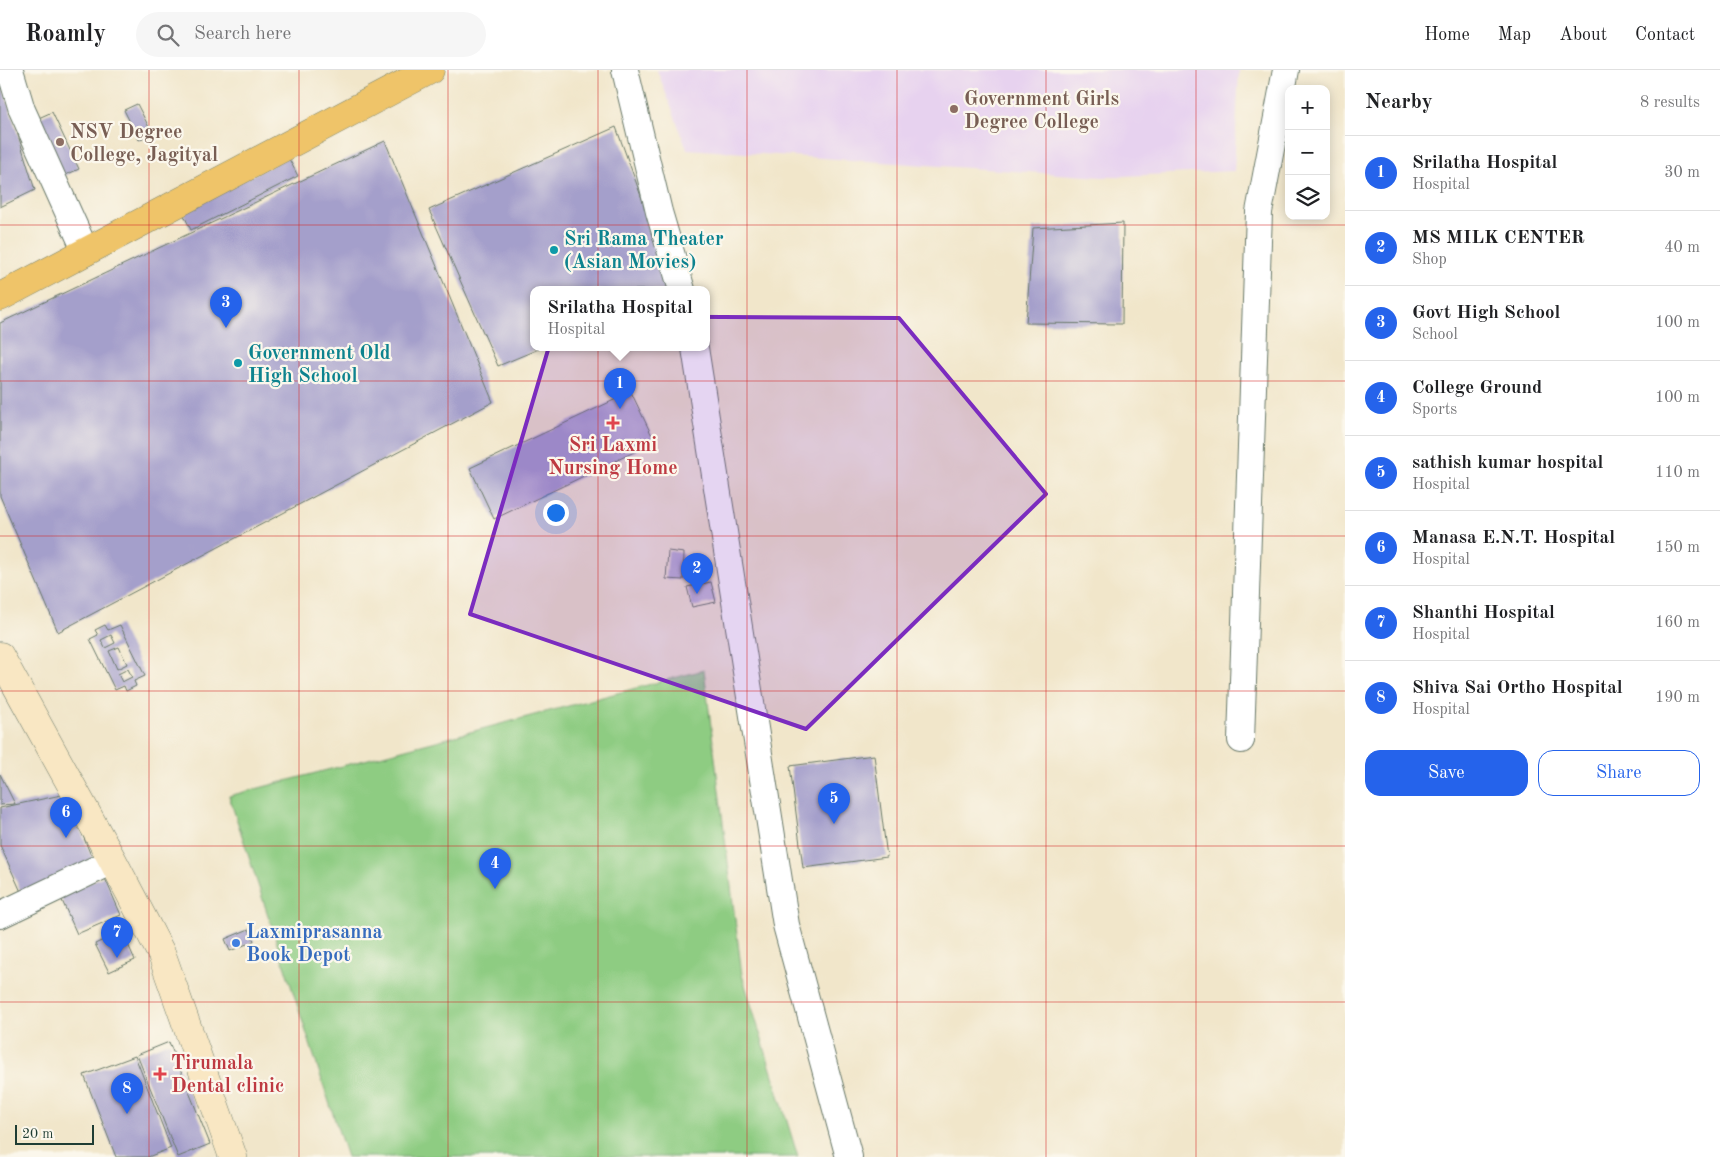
<!DOCTYPE html>
<html lang="en">
<head>
<meta charset="utf-8">
<style>
	body { margin:0; font-family:"Old Standard TT",serif; background:#f6f6f6; color:#202124 }
	.controls { position:absolute; right:15px; top:15px; display:grid; overflow:hidden; border-radius:10px; box-shadow:0 2px 12px #0003 }
	.controls button { width:45px; height:45px; display:grid; place-items:center; padding:0; border:0; border-bottom:1px solid #e0e0e0; background:#fff; color:#202124; font:25px sans-serif }
	.scale { position:absolute; left:15px; bottom:12px; width:79px; box-sizing:border-box; padding-left:5px; border:2px solid #1f3d34; border-top:0; font-size:14px; line-height:18px; white-space:nowrap; color:#1f3d34; -webkit-text-stroke:4px #fbf7ec; paint-order:stroke }
	.you { position:absolute; left:555px; top:442px; width:18px; height:18px; margin:-12px; border:4px solid #fff; border-radius:50%; background:#1a73e8; box-shadow:0 0 0 8px #1a73e833 }
	.badge { display:grid; place-items:center; width:32px; height:32px; border-radius:50%; background:#2563eb; color:#fff; font-size:16px; font-weight:700 }
	.pin { position:absolute; translate:-50% -41px; filter:drop-shadow(0 1px 2px #0008) }
	.pin::after { content:''; position:absolute; top:26px; width:18px; height:15px; background:inherit; clip-path:polygon(0 0,100% 0,50% 100%) }
	.popup { position:absolute; left:530px; top:216px; width:180px; height:65px; box-sizing:border-box; display:grid; place-content:center; border-radius:10px; background:#fff; filter:drop-shadow(0 1px 4px #0005); font-size:16px; white-space:nowrap; color:#757577 }
	.popup b { font-size:19px; color:#202124 }
	.popup::after { content:''; position:absolute; left:50%; top:100%; margin-left:-10px; border:10px solid transparent; border-top-color:#fff }
	.list { margin:0; padding:0; list-style:none }
	h2 { display:flex; justify-content:space-between; align-items:center; height:65px; margin:0; padding:0 20px; font-size:21px }
	h2 small { font-size:16px; font-weight:400; color:#757577 }
	.list li { display:grid; grid-template-columns:32px 1fr auto; gap:15px; align-items:center; box-sizing:border-box; height:75px; padding:0 20px; border-top:1px solid #e0e0e0 }
	.list b { display:block; font-size:19px; white-space:nowrap }
	.list p { margin:0; font-size:16px; white-space:nowrap; color:#757577 }
	.list em { font-size:16px; font-style:normal; color:#757577 }
	.actions { display:flex; gap:10px; padding:15px 20px }
	.actions a { flex:1; padding:11px 0; border:1px solid #2563eb; border-radius:15px; text-align:center; font-size:18px; color:#2563eb }
	.actions .main { background:#2563eb; color:#fff }
	.icon { flex:none; width:28px; height:28px; fill:none; stroke:currentColor; stroke-width:2; stroke-linecap:round; stroke-linejoin:round }
	.map { position:relative; flex:none; width:1345px; height:1087px; overflow:hidden }
	header { display:flex; align-items:center; gap:30px; box-sizing:border-box; height:70px; padding:0 25px; background:#fff; border-bottom:1px solid #e0e0e0 }
	header strong { font-size:24px }
	nav { display:flex; gap:28px; margin-inline-start:auto; font-size:18px }
	.search { width:350px; height:45px; background:#f6f6f6; display:flex; align-items:center; gap:12px; box-sizing:border-box; padding:0 18px; border-radius:28px; color:#757577; font-size:19px }
	main { display:flex }
	aside { flex:1; background:#fff }
	.map>svg:first-child { display:block }
</style>
</head>
<body>
<header>
<strong>Roamly</strong>
<div class="search"><svg class="icon" aria-label="search" viewBox="0 0 24 24"><circle cx="10" cy="10" r="6"/><path d="M15 15l6 6"/></svg>Search here</div>
<nav><a>Home</a><a>Map</a><a>About</a><a>Contact</a></nav>
</header>
<main>
<div class="map">
<svg width="1345" height="1087" viewBox="0 0 1345 1087">
	<rect width="100%" height="100%" fill="#fbf7ec"/>
	<filter id="ink" filterUnits="userSpaceOnUse"><feTurbulence type="fractalNoise" baseFrequency=".02" numOctaves="2"/><feDisplacementMap in="SourceGraphic" scale="10" xChannelSelector="R" yChannelSelector="G"/><feConvolveMatrix kernelMatrix="1 2 1 2 8 2 1 2 1" color-interpolation-filters="sRGB"/></filter>
	<filter id="wash" filterUnits="userSpaceOnUse"><feTurbulence type="fractalNoise" baseFrequency=".0096" numOctaves="4" result="noise"/><feDisplacementMap in="SourceGraphic" scale="20" xChannelSelector="R" yChannelSelector="G"/><feGaussianBlur stdDeviation="1.12" result="paint"/><feColorMatrix in="noise" values="0 0 0 0 0 0 0 0 0 0 0 0 0 0 0 0 0 1.4 0 .05"/><feComposite in="paint" operator="in"/></filter>
	<g filter="url(#wash)">
		<rect width="100%" height="100%" fill="#f1e6ca"/>
		<path fill="#e7d2ef" d="M657 0H1239L1234 101 1102 107 687 79Z"/>
		<path fill="#8ecc82" stroke="#56845b" d="M704 600 742 905 798 1087H347L229 726Z"/>
		<g id="blocks">
			<path fill="#a49fcb" fill-rule="evenodd" d="M0 7 35 120 0 137Z
				M137 34 152 63 139 70 124 40Z
				M52 42 79 99 59 108 32 51Z
				M616 57 675 220H534V278H541L498 296 429 140Z
				M385 71 493 332 58 562 0 426V253Z
				M288 87 298 106 191 160 182 141Z
				M1123 153 1122 254 1026 253 1033 158Z
				M631 322 655 372 494 449 470 398Z
				M668 481 684 483 683 510 666 509Z
				M711 512 716 532 692 537 687 517Z
				M105 555 108 560 120 555 145 606 134 611 136 616 126 621 124 616 115 620 90 569 98 565 95 560ZM111 565 115 573 105 578 101 570ZM119 577 127 594 117 599 109 581ZM128 599 132 607 122 612 118 604Z
				M874 685 887 787 803 798 790 696Z
				M0 704 15 734 0 735Z
				M66 724 94 793 22 824 0 775V738Z
				M104 806 121 845 77 864 60 826Z
				M249 859 254 871 230 881 225 869Z
				M122 861 135 890 109 902 95 874Z
				M169 972 210 1074 178 1087 137 985Z
				M135 986 171 1078 148 1087H116L84 1005Z"/>
		</g>
	</g>
	<g filter="url(#ink)">
		<use href="#blocks" fill-opacity="0" stroke="#687868" stroke-width="1"/>
		<g fill="none" stroke-linecap="round" stroke-linejoin="round">
			<defs>
				<path id="street" d="M10 0 22 40 86 182
					M625 0 659 142 682 220
					M695 278 786 855 849 1087
					M1241 670 1259 142 1286 0
					M0 845 113 791"/>
				<path id="secondary" d="M0 586 113 791 162 885 233 1087"/>
				<path id="highway" d="M0 227 430 0"/>
			</defs>
			<use href="#street" stroke="#687868" stroke-width="28"/>
			<use href="#secondary" stroke="#687868" stroke-width="29"/>
			<use href="#highway" stroke="#687868" stroke-width="29"/>
			<use href="#street" stroke="#fff" stroke-width="26"/>
			<use href="#secondary" stroke="#f9e7c3" stroke-width="28"/>
			<use href="#highway" stroke="#efc469" stroke-width="28"/>
		</g>
	</g>
	<path fill="#7b2cbf" fill-opacity="0.2" stroke="#7b2cbf" stroke-width="4" stroke-linejoin="round" d="M558 246 899 248 1046 424 806 659 470 544Z"/>
	<path fill="none" stroke="#d62828" stroke-width="1" stroke-opacity="0.55" d="M149 0V1087M299 0V1087M448 0V1087M598 0V1087M747 0V1087M897 0V1087M1046 0V1087M1196 0V1087M0 155H1345M0 311H1345M0 466H1345M0 621H1345M0 776H1345M0 932H1345"/>
	<g fill="#8d6e63" stroke="#fbf7ec" stroke-width="2">
		<circle cx="954" cy="39" r="5"/>
		<circle cx="60" cy="72" r="5"/>
	</g>
	<g fill="#0f9aa8" stroke="#fbf7ec" stroke-width="2">
		<circle cx="554" cy="180" r="5"/>
		<circle cx="238" cy="293" r="5"/>
	</g>
	<g fill="#e0444e" stroke="#fbf7ec" stroke-width="2">
		<path d="M610.5 345.5h5v5h5v5h-5v5h-5v-5h-5v-5h5z"/>
		<path d="M157.5 996.5h5v5h5v5h-5v5h-5v-5h-5v-5h5z"/>
	</g>
	<circle fill="#3f7fe0" stroke="#fbf7ec" stroke-width="2" cx="236" cy="873" r="5"/>
	<g text-anchor="middle" stroke-width="4.5" stroke-linejoin="round" paint-order="stroke">
		<g font-size="20" font-weight="bold" fill="#785e54" stroke="#fbf7ec" text-anchor="start">
			<text x="964" y="35">Government Girls<tspan x="964" dy="23">Degree College</tspan></text>
			<text x="70" y="68">NSV Degree<tspan x="70" dy="23">College, Jagityal</tspan></text>
		</g>
		<g font-size="20" font-weight="bold" fill="#0d838f" stroke="#fbf7ec" text-anchor="start">
			<text x="564" y="175">Sri Rama Theater<tspan x="564" dy="23">(Asian Movies)</tspan></text>
			<text x="248" y="289">Government Old<tspan x="248" dy="23">High School</tspan></text>
		</g>
		<g font-size="20" font-weight="bold" fill="#be3a42" stroke="#fbf7ec">
			<text x="613" y="381">Sri Laxmi<tspan x="613" dy="23">Nursing Home</tspan></text>
			<text x="171" y="999" text-anchor="start">Tirumala<tspan x="171" dy="23">Dental clinic</tspan></text>
		</g>
		<g font-size="20" font-weight="bold" fill="#366cbe" stroke="#fbf7ec" text-anchor="start">
			<text x="246" y="868">Laxmiprasanna<tspan x="246" dy="23">Book Depot</tspan></text>
		</g>
	</g>
</svg>
<div class="controls">
<button>+</button>
<button>−</button>
<button><svg class="icon" aria-label="layers" viewBox="0 0 24 24"><path d="M12 4l9 5-9 5-9-5zM3 14l9 5 9-5"/></svg></button>
</div>
<div class="scale">20 m</div>
<div class="you"></div>
<div class="pin badge" style="left:620px;top:339px">1</div>
<div class="popup"><b>Srilatha Hospital</b>Hospital</div>
<div class="pin badge" style="left:697px;top:524px">2</div>
<div class="pin badge" style="left:226px;top:258px">3</div>
<div class="pin badge" style="left:495px;top:819px">4</div>
<div class="pin badge" style="left:834px;top:754px">5</div>
<div class="pin badge" style="left:66px;top:768px">6</div>
<div class="pin badge" style="left:117px;top:888px">7</div>
<div class="pin badge" style="left:127px;top:1044px">8</div>
</div>
<aside>
<h2>Nearby<small>8 results</small></h2>
<ul class="list">
<li><span class="badge">1</span><div><b>Srilatha Hospital</b><p>Hospital</p></div><em>30 m</em></li>
<li><span class="badge">2</span><div><b>MS MILK CENTER</b><p>Shop</p></div><em>40 m</em></li>
<li><span class="badge">3</span><div><b>Govt High School</b><p>School</p></div><em>100 m</em></li>
<li><span class="badge">4</span><div><b>College Ground</b><p>Sports</p></div><em>100 m</em></li>
<li><span class="badge">5</span><div><b>sathish kumar hospital</b><p>Hospital</p></div><em>110 m</em></li>
<li><span class="badge">6</span><div><b>Manasa E.N.T. Hospital</b><p>Hospital</p></div><em>150 m</em></li>
<li><span class="badge">7</span><div><b>Shanthi Hospital</b><p>Hospital</p></div><em>160 m</em></li>
<li><span class="badge">8</span><div><b>Shiva Sai Ortho Hospital</b><p>Hospital</p></div><em>190 m</em></li>
</ul>
<div class="actions"><a class="main">Save</a><a>Share</a></div>
</aside>
</main>
</body>
</html>
